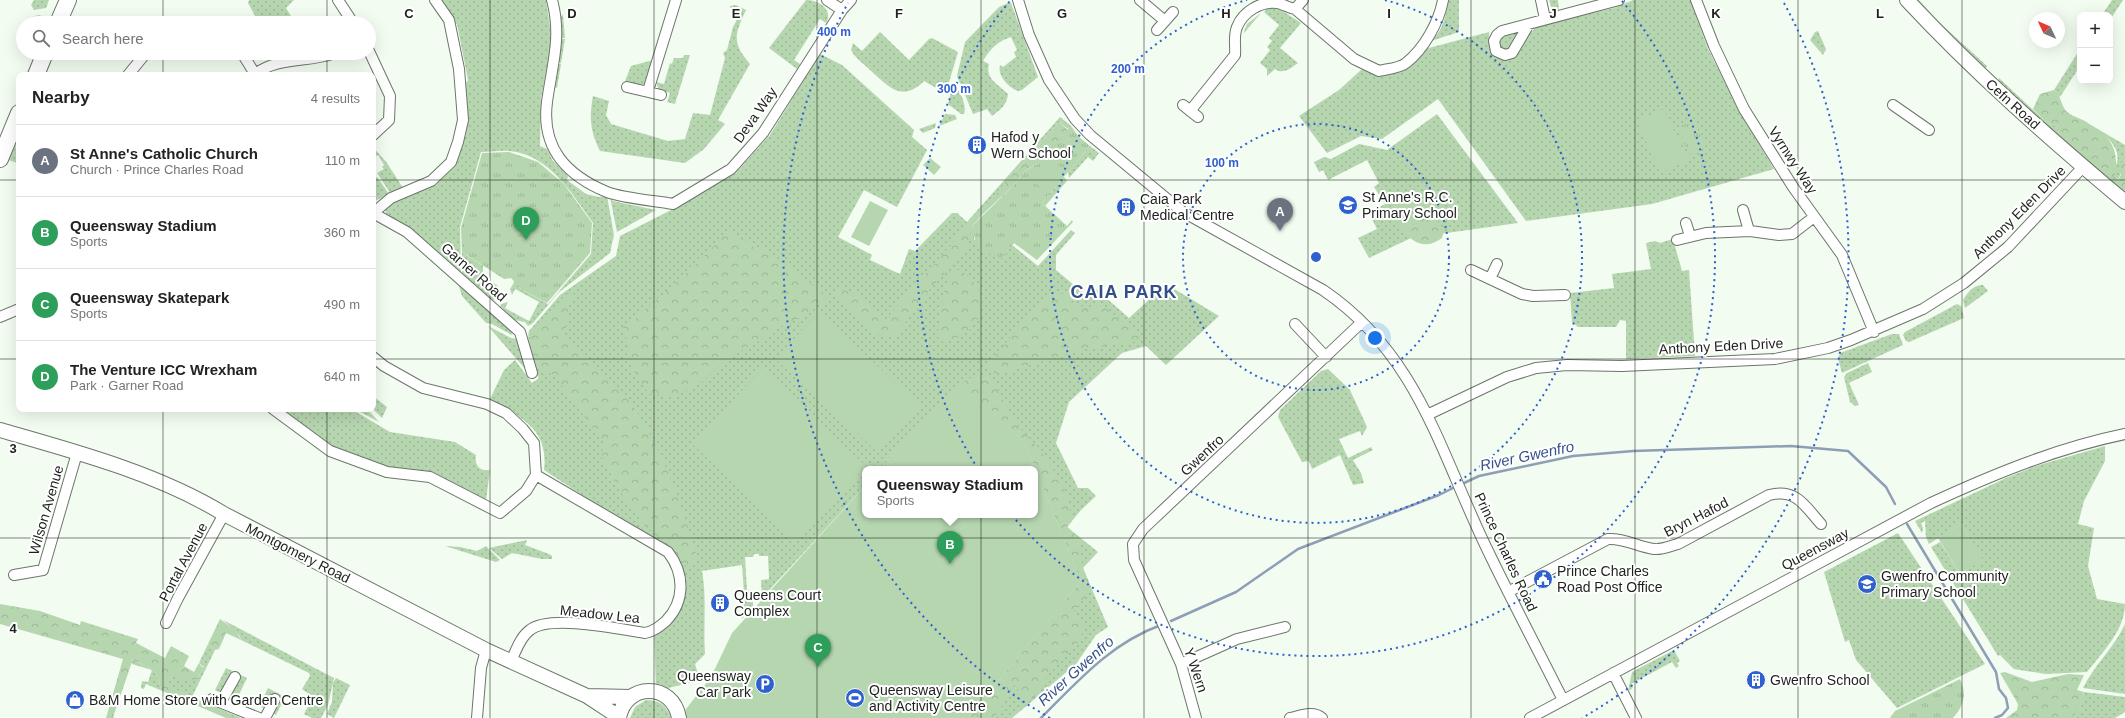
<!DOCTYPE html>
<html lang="en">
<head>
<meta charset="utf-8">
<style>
	body { margin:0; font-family:Arial,sans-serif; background:#f2f2f2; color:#222 }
	.controls { position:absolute; right:12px; top:12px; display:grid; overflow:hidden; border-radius:8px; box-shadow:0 4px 16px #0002 }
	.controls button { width:36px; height:36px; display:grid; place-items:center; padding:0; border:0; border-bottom:1px solid #e0e0e0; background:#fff; color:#222; font:20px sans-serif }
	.compass { position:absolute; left:2029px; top:12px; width:36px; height:36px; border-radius:50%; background:#fff; box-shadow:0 4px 16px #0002; rotate:314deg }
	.you { position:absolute; left:1375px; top:338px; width:14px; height:14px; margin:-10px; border:3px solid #fff; border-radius:50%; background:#1a73e8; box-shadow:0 0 0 6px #1a73e833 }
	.badge { display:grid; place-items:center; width:26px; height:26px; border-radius:50%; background:#1a73e8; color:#fff; font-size:13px; font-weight:700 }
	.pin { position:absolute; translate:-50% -33px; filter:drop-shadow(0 1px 2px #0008) }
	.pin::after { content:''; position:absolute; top:21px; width:14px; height:12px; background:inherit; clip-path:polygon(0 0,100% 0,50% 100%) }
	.popup { position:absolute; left:862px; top:466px; width:176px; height:52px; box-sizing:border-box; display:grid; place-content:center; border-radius:8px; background:#fff; filter:drop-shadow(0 1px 3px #0005); font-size:13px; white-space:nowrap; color:#767676 }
	.popup b { font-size:15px; color:#222 }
	.popup::after { content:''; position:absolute; left:50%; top:100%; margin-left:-8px; border:8px solid transparent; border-top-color:#fff }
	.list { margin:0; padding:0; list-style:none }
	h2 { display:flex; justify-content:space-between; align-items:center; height:52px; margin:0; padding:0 16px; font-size:17px }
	h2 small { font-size:13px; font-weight:400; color:#767676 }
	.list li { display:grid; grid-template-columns:26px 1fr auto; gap:12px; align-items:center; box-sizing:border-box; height:72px; padding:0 16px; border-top:1px solid #e0e0e0 }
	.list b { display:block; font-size:15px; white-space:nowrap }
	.list p { margin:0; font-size:13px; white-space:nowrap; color:#767676 }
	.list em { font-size:13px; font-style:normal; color:#767676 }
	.icon { flex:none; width:22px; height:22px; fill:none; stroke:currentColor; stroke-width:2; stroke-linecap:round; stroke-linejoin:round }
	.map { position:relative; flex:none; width:2125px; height:718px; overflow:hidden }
	.search { position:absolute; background:#fff; box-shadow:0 4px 16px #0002; left:16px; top:16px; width:360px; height:44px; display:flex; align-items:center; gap:10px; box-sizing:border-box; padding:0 14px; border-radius:22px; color:#767676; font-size:15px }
	.panel { position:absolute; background:#fff; box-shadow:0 4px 16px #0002; left:16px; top:72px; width:360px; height:340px; border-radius:8px }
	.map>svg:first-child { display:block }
</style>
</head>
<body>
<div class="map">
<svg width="2125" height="718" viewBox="0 0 2125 718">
	<defs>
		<pattern id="grass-dots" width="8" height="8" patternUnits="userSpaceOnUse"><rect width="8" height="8" fill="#b6d6b0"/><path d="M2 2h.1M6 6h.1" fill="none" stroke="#9cb797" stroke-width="1.8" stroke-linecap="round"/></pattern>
		<pattern id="forest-crowns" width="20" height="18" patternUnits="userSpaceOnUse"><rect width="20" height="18" fill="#b6d6b0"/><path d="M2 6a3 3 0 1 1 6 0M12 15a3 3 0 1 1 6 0" fill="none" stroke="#9cb797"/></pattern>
		<pattern id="park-tufts" width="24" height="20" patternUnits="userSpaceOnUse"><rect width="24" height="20" fill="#b6d6b0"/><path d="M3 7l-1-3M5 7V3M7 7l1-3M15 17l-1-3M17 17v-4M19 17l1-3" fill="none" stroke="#9cb797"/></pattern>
	</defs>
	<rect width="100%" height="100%" fill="#f2fcf0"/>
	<path fill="url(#grass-dots)" d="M34 0H49L46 8 34 10 31 5Z
		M249 0H294L286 8 294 21 289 23H259L248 3Z
		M438 0H546L552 40 541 98 540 146 547 149 553 161 568 176 567 180 586 194 599 197 607 196 614 235 610 253 558 293 533 323 528 326 525 322 515 320 503 311V308H500L501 304 508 302 505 308 529 321 539 302 515 289 512 295 510 289 515 281 521 289 548 304 591 254 593 223C572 194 549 154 509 151 500 150 490 152 481 152L460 227 461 272 459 275 387 217 385 209 391 203 433 184 462 138 466 136 467 97 463 93V88L468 80 457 24 450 21Z
		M806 0C818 0 834 9 826 23L820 19 794 60 800 64 797 69 769 48Z
		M1446 0H1459V32L1431 41 1430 40C1442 35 1448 12 1446 0Z
		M1549 0H1558L1559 12 1552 10Z
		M1633 0H1690L1708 49 1740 112 1774 169 1652 204 1526 221 1438 99 1382 139 1361 136 1327 153 1299 116 1339 90 1362 69 1379 75 1406 70 1425 49 1489 32 1490 52 1503 58 1538 26 1614 8Z
		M1914 0H1919L1938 21 1987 66 1985 69Z
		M2112 0H2123L2110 20V15H2102Z
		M1008 3H1011L1038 77 1022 90 1018 91C1009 88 997 76 1000 65L1003 67 1016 57 1014 52 1017 50 1011 37C998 41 990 49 983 61L989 64C985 79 998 84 1008 94 1007 105 1000 110 992 116L987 109 973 114 957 76 965 42 999 7Z
		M736 5 746 10C735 34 731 42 750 64L718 120 725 124 704 149 685 163 600 151C590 131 589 117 593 96L609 101 606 115 611 124 668 141 685 139 693 113 710 115 725 58 723 53 727 50 733 27 742 10 736 7 730 8V6Z
		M1268 8 1281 10 1301 23 1280 48 1298 63C1291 68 1283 75 1275 69L1267 76V69L1260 63 1270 50 1267 47 1272 41 1269 38 1279 25 1264 12Z
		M1261 13 1243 34 1247 24Z
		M40 15 42 17 39 23H31L30 19 34 16Z
		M563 15 565 38H562L561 16Z
		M1520 30 1513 47 1506 51 1500 48 1498 43 1501 36Z
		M1818 31 1826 49 1823 55 1810 40 1815 32Z
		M880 32 909 60 929 39 932 38 958 52 947 89H938L924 81C902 103 889 87 870 70 864 64 855 58 851 50L853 43 862 51Z
		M562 39H565L561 63 558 62Z
		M2080 49V66L2060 97 2054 90Z
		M820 54 842 65 914 130 912 137 927 150 897 207 864 190 838 237 872 255 870 260 900 274 909 249 915 251 952 213H957L967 222 1060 117 1071 126 1068 129 1059 122 969 225 974 228V239L1002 258 1012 245 1038 266 1071 230 1075 233 1056 255V270L1087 296 1095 288 1129 318 1166 284 1219 316 1166 365 1146 346 1122 353 1069 402 1056 443 1078 488H1088L1096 496 1081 510 1067 527 1098 552 1083 568 1108 627 1096 635 1076 664 1012 718H968L1081 581 1025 443 959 384 880 469H865V486L762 598 761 580 769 579 768 556H759V554H754L753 557H745L747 590H753V606L742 619 744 593 742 565 702 571C707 598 703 626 705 654L695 664 698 674 694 680 697 681 656 691 654 631 681 592 668 552 544 470C549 428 521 418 490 399L504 370 515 360 532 383 539 378C533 370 526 340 529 331L560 295 616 256 620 236 675 208 736 173 770 135Z
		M684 55H690L675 104 667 102 670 93 659 90 656 82 664 84 670 63 672 64 674 58H683Z
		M653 60 645 84 638 85 625 81 631 66Z
		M558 64H561L557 88 554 87Z
		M1999 78 2044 120 2057 127 2062 142 1998 82Z
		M955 87C961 91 967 107 964 114H961L948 104 952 88Z
		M945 114 955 115 957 119 939 126Z
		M1437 114 1518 223 1411 238 1369 258 1358 238 1377 229 1369 213 1385 204 1374 187 1379 183 1367 160 1328 180 1323 170 1319 172 1314 162 1324 157 1331 159 1359 144 1387 150Z
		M936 123 935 128 923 133 919 129Z
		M2091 125 2125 145V159L2120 165 2122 171 2117 182V187L2108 179C2110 174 2116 167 2117 162 2121 144 2102 135 2091 125Z
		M19 138V164L9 160Z
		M1090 146 1099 153 1093 161 1088 157 1069 178 1068 172Z
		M373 147 387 163 403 188 391 194 377 173 384 169 382 167 384 165 378 155 373 158Z
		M377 177 389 194 373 202V180Z
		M1064 177 1067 181 1045 206 1042 203Z
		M610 197 613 201 656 210 617 232Z
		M1673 239 1682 271 1689 270 1695 356 1626 359V321L1620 320 1616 327H1578L1572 322 1570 293 1614 288 1612 274 1651 269 1646 243 1655 241 1660 243Z
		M462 252 483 266V277L497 285 500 290 493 301 462 274Z
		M458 283 511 329 512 335 492 324 486 323 462 296Z
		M1983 285 1988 291 1965 308 1963 300C1967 293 1974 284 1983 285Z
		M1957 304 1961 306 1964 318 1909 342 1906 341 1903 335 1905 332Z
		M488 326 511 338 517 339 526 370Z
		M1892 334H1899L1903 345 1842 373 1838 359 1840 353Z
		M1868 363 1872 372 1849 383 1859 405 1855 406 1850 402 1844 377 1847 373Z
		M1328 369 1350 390 1367 427 1362 436 1360 431 1339 439 1348 458 1371 447 1373 450 1353 460 1361 473 1364 483 1353 485 1340 455 1312 469 1309 461 1302 462 1278 417 1280 410 1321 371Z
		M373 396 387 407 382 418 373 409Z
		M273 409H351L390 432 455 442 476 455C474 465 480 472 490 470L486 500 491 509 430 477 387 472 330 451Z
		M355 409H367L379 422Z
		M2105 446V461L2084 501 2078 524 2094 528 2088 566 2097 599 2125 604C2125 630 2102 653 2087 672L2046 674 2014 669 2000 655 1998 656 1931 547 1940 542 1960 574 1982 560 1961 524 1929 544 1926 537 1925 521 1921 523 1923 528 1922 533 1915 521 2006 478 2036 466Z
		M1898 533 1985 664 1897 708 1856 660 1849 640 1845 642 1824 572Z
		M527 540 525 545 549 554 552 556V559H542L512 553 502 559 489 548Z
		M445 546 460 547 477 551 486 546 500 560 496 562Z
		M223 620 334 678 328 705 321 718H312L304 714 313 697 302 689 310 676 309 673 241 640 239 635Z
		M2125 624V694L2083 688C2094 665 2114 648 2125 624Z
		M208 644 215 650 192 697 166 686 171 676 197 679 204 667 199 663Z
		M1674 650 1680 661 1677 663 1679 666 1676 668 1672 662 1631 684 1633 688 1628 691 1632 672Z
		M131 659C145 666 162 671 160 690L146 684 144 689 141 688 142 681 148 682 152 670 132 664Z
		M226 668 247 678 236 701 215 690Z
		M336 678 350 685 334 718 327 714 332 702 333 683Z
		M268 688 285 697 276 715 259 706Z
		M2084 692 2125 697V712L2115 718H2069L2079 711Z
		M646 700C660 700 667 706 671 718H630L635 707Z"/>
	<path fill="url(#forest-crowns)" d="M2054 90C2061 95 2061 105 2066 111 2070 115 2078 118 2083 120 2108 135 2120 145 2115 176L2108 179 2062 142 2057 127 2044 120 2033 109 2040 94Z
		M1059 122 1079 140 1026 170 1015 184 983 214 972 226 970 239 965 251 931 288 897 334 886 339 874 332 862 319 855 316 834 296 837 289C860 290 869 305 886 319Z
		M2125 159V193L2117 187V182L2121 175 2119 165Z
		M1405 193C1421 202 1433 214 1444 230L1442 238C1416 258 1397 226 1390 204L1395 195Z
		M730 230 759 251 763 248 824 293 828 301 815 305 807 314 772 331 756 343 728 357 700 384 673 396 666 397 656 393 649 394 631 368 626 336 623 329 624 324 632 322 690 270Z
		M951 270H960L971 278 982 296 981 314 970 330 954 340 937 342 942 297Z
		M573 289 574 295 568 309 565 336C582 360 610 374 627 398 662 444 681 504 698 559L693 565 687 567 664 542 642 523 620 491 602 458 603 442 554 375 537 368 529 341C532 331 542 326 548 318 556 308 561 296 573 289Z
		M1061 292 1078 305 1090 309 1099 303 1141 336 1139 341 1080 350 1007 372 994 373 988 368 996 354 1049 293Z
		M978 376 991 377 1017 425 1042 452 1059 479 1068 495 1072 521 1067 527 1079 537 1083 568 1090 585 1085 597 1073 612 1083 620 1082 639 1048 674 1040 693 1026 703 1020 700 1017 685 1012 686 1001 710 993 718H968L1081 581 1025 443 961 385 967 379Z
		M0 604 40 611 80 625 81 621 138 639 136 643 165 658 171 646 189 656 184 666 194 672 199 663 202 667H204L197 679 184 681 171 676 167 686 241 718H226L160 690C162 671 145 666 131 659L132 662 113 717 115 718H106L123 659 0 624Z
		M220 619 236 631 241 640 226 633 219 649 215 650 208 644Z
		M2005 672 2032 682 2068 674 2084 675 2077 690 2084 692 2079 712 2069 718H2006L2017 710 2018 704 2000 673Z"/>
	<path fill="url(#park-tufts)" d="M1693 120 1706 146 1690 155 1676 128Z
		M1071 126 1079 137 1090 146 1042 203 1067 226 1072 220 1073 222 1037 260 1014 243 1002 258H995L976 243 972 226 1015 184 1026 170 1037 164Z
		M509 152 538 162 564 184 592 223 590 253 547 303 521 289 511 278 504 279 462 252 461 228 482 153Z
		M1960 679C1967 694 1964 706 1953 718H1890L1895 711Z"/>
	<path fill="#b6d6b0" d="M1664 109 1688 161 1660 173 1637 121Z
		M930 158 941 167 934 175 923 165Z
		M1050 158 1064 170 1046 192 1032 180Z
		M870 201 888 210 869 246 851 237Z
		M819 312 920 405 877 452 775 359Z
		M762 369 866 466 796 541 692 444Z
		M959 383 1025 443 1081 581 968 718H684L686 709 711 677 732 633 865 486V515H1035V469H880Z
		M1961 524 1983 560 1960 574 1938 538Z"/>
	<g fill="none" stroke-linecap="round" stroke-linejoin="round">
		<path stroke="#8e9eb6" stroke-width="2.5" d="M1462 484 1479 476 1573 456 1633 451 1791 446 1848 451 1886 487 1895 504
			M1907 524 1996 672 1999 689 2006 698 2008 708 2002 715 1995 718
			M1171 621 1236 592 1298 549 1439 495 1457 486
			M1041 718C1078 681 1111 643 1161 625"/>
		<defs>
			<path id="street" d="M338 0 353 23
				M552 0C562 37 552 65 547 102 541 148 566 175 607 192 622 198 656 201 673 204L731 169 763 133 842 10 851 0
				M827 0 842 10
				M1018 0 1029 35 1049 80 1075 119 1090 135 1183 212 1323 290C1419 355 1440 453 1488 551 1512 601 1538 650 1563 700
				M1140 0 1165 21
				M1541 0 1545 19
				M1696 0 1714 46 1744 109 1793 187 1842 255 1874 332
				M1295 9 1354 59 1379 71C1387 69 1400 68 1406 63 1424 49 1439 22 1443 0
				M199 23H214
				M1529 24 1512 53 1505 55 1496 51 1494 41 1497 35 1502 31 1619 0
				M1157 30 1173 12
				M369 51 390 96 389 120 373 135
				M242 53 255 74
				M128 75 146 53
				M254 75C277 56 309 63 335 53
				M627 87 661 95
				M648 91 676 0
				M1183 105 1198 117
				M1893 105 1929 130
				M1190 111 1235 55C1236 46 1233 37 1237 27 1243 12 1260 1 1277 3 1283 4 1289 8 1295 9L1303 0
				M1743 210 1749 231
				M373 213 391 198 431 181 451 162 458 142 463 120 459 69 449 20 435 0
				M373 213 407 232 520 332 532 373
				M1686 223 1690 236
				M1677 240 1706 233 1750 231 1779 235 1792 234 1814 217
				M1471 270 1522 294 1533 296 1565 295
				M1490 279 1497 264
				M0 317 19 309
				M1295 324 1326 357
				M373 357 384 366 423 388 487 404 506 413 523 429 534 443 536 475
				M273 409 330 451 387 472 430 477 500 513 526 491 536 475
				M1427 415 1507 377 1536 368 1567 365 1622 366 1775 359 1828 348 1851 340 1923 309 1964 283 2008 247 2083 167
				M14 575 43 570 77 453
				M1508 592 1608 539C1625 538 1638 547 1654 549 1662 550 1670 546 1678 544L1769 495C1796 488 1805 506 1821 524
				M166 623 178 598 224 514
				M511 661C516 651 520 637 530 630 550 614 619 629 645 633 654 631 659 627 666 621 685 601 685 574 668 552L536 475
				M1181 664 1237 639 1285 627
				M1613 673 1636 718
				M212 699 259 718
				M221 702 235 677
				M265 718 275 699
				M477 718 481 668 486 650
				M1196 718 1181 664 1134 560 1133 544 1143 529 1362 322
				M1290 718C1300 716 1313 710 1322 718
				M1530 718 1931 503C1994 474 2057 448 2125 434"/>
			<path id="secondary" d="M1907 0C1975 73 2049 138 2125 202
				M0 430C74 451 159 474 224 514L486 650 587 696 619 717
				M588 696 631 697
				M619 718C625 682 673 682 679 718"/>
			<path id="primary" d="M58 23 68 0
				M36 75 45 53
				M0 159 19 113"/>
		</defs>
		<use href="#street" stroke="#6c766b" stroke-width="12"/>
		<use href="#secondary" stroke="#6c766b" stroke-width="16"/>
		<use href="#primary" stroke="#6c766b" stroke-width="18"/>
		<use href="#street" stroke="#fff" stroke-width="10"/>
		<use href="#secondary" stroke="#fff" stroke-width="14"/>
		<use href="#primary" stroke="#fff" stroke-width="16"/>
	</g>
	<path fill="none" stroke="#1d211c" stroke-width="1" stroke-opacity="0.55" d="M163 0V23M327 0V23M490 0V718M654 0V718M817 0V718M981 0V718M1144 0V718M1308 0V718M1471 0V718M1635 0V718M1798 0V718M1962 0V718M163 53V75M327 53V75M0 180H19M373 180H2125M0 359H19M373 359H2125M163 409V718M327 409V718M0 538H2125"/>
	<g fill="none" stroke="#2e60ce" stroke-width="2" stroke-dasharray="2 4">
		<circle cx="1316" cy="257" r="133"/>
		<path d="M1385 0A266 266 0 1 1 1247 0"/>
		<path d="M1622 1A399 399 0 1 1 1010 1"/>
		<path d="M1050 718A532 532 0 0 1 848 3M1784 3A532 532 0 0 1 1582 718"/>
	</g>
	<defs>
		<symbol id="building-disc" viewBox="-11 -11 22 22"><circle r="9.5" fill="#2e60ce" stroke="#fff"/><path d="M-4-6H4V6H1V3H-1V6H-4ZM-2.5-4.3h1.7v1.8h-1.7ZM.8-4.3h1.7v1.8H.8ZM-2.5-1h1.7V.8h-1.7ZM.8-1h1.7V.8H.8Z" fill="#fff"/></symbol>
		<symbol id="school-disc" viewBox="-11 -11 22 22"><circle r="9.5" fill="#2e60ce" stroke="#fff"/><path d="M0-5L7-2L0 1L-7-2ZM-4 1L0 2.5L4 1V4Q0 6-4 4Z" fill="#fff"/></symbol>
		<symbol id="civic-disc" viewBox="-11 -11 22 22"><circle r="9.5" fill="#2e60ce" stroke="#fff"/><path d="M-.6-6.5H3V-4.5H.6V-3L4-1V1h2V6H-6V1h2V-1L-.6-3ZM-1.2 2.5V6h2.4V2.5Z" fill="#fff"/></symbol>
		<symbol id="parking-disc" viewBox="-11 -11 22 22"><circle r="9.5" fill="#2e60ce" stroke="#fff"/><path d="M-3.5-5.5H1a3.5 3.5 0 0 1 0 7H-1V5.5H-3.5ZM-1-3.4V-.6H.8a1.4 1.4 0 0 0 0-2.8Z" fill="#fff"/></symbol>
		<symbol id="stadium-disc" viewBox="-11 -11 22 22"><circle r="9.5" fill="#2e60ce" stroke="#fff"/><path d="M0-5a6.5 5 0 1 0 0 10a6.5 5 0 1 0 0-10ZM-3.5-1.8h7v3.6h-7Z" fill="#fff"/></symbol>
		<symbol id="shop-disc" viewBox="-11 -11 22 22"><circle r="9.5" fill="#2e60ce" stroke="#fff"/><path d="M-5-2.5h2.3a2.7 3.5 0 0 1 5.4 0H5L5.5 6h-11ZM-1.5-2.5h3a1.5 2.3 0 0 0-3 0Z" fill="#fff"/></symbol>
	</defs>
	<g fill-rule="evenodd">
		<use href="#building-disc" x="966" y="134" width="22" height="22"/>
		<use href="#school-disc" x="1337" y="194" width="22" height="22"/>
		<use href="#building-disc" x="1115" y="196" width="22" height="22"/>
		<use href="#civic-disc" x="1532" y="568" width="22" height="22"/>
		<use href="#school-disc" x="1856" y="573" width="22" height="22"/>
		<use href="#building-disc" x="709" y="592" width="22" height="22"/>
		<use href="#building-disc" x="1745" y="669" width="22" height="22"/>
		<use href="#parking-disc" x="754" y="673" width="22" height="22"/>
		<use href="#stadium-disc" x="844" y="687" width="22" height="22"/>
		<use href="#shop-disc" x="64" y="689" width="22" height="22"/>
	</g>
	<g text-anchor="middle" stroke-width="4" stroke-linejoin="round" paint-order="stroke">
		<g font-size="14" fill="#1d211c" stroke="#fff">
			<text transform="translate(2013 104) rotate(42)" y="5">Cefn Road</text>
			<text transform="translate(755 115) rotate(-55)" y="5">Deva Way</text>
			<text transform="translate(1793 160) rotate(57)" y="5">Vyrnwy Way</text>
			<text transform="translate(2019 212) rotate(-45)" y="5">Anthony Eden Drive</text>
			<text transform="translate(474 272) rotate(41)" y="5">Garner Road</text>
			<text transform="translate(1721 346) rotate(-3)" y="5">Anthony Eden Drive</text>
			<text transform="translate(1202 455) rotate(-43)" y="5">Gwenfro</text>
			<text transform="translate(46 510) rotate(-74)" y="5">Wilson Avenue</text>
			<text transform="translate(1696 517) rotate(-27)" y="5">Bryn Hafod</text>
			<text transform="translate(1815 549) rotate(-28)" y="5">Queensway</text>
			<text transform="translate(1506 552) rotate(65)" y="5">Prince Charles Road</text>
			<text transform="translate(298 553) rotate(27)" y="5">Montgomery Road</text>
			<text transform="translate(183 562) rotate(-62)" y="5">Portal Avenue</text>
			<text transform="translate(600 614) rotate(6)" y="5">Meadow Lea</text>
			<text transform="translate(1196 670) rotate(71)" y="5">Y Wern</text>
		</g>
		<g font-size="14" fill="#1d211c" stroke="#fff" text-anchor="start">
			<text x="991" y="142">Hafod y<tspan x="991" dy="16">Wern School</tspan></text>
			<text x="1362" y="202">St Anne's R.C.<tspan x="1362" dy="16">Primary School</tspan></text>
			<text x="1140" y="204">Caia Park<tspan x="1140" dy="16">Medical Centre</tspan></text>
			<text x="1557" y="576">Prince Charles<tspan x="1557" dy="16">Road Post Office</tspan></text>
			<text x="1881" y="581">Gwenfro Community<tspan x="1881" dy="16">Primary School</tspan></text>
			<text x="734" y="600">Queens Court<tspan x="734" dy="16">Complex</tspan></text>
			<text x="751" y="681" text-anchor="end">Queensway<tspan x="751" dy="16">Car Park</tspan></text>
			<text x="1770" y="685">Gwenfro School</text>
			<text x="869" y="695">Queensway Leisure<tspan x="869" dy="16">and Activity Centre</tspan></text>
			<text x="89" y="705">B&amp;M Home Store with Garden Centre</text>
		</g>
		<g font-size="15" font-style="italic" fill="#36528b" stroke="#fff">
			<text transform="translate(1527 456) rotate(-12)" y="5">River Gwenfro</text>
			<text transform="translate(1076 671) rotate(-42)" y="5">River Gwenfro</text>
		</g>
		<g font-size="18" font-weight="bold" letter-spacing="1" fill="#334f88" stroke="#fff">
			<text x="1124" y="298">CAIA PARK</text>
		</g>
	</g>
	<g font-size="13" text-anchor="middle" font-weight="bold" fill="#1d211c" stroke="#fff" stroke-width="4" stroke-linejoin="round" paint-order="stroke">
		<text x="409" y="18">C</text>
		<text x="572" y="18">D</text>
		<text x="736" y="18">E</text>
		<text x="899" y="18">F</text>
		<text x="1062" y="18">G</text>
		<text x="1226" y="18">H</text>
		<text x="1389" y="18">I</text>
		<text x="1553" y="18">J</text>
		<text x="1716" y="18">K</text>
		<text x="1880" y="18">L</text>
		<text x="13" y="453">3</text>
		<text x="13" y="633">4</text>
	</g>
	<circle cx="1316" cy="257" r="6" fill="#2e60ce" stroke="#fff" stroke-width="2"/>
	<g font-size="12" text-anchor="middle" font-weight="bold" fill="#2e60ce" stroke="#fff" stroke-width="4" stroke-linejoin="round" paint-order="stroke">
		<text x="834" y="36">400 m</text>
		<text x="1128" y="73">200 m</text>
		<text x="954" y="93">300 m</text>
		<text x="1222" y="167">100 m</text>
	</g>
</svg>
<div class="controls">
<button>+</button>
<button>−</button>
</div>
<svg class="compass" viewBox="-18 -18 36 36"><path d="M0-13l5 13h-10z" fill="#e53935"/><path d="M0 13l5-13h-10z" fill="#767676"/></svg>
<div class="you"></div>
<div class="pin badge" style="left:1280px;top:231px;background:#6b7280">A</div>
<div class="pin badge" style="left:950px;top:564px;background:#2e9e5b">B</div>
<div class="popup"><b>Queensway Stadium</b>Sports</div>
<div class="pin badge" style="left:818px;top:667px;background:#2e9e5b">C</div>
<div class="pin badge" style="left:526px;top:240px;background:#2e9e5b">D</div>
<div class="search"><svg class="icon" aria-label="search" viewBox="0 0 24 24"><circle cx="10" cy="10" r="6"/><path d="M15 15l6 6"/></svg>Search here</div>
<section class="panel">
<h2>Nearby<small>4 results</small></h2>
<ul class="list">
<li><span class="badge" style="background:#6b7280">A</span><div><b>St Anne's Catholic Church</b><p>Church · Prince Charles Road</p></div><em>110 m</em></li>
<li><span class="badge" style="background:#2e9e5b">B</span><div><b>Queensway Stadium</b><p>Sports</p></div><em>360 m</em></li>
<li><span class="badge" style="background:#2e9e5b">C</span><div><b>Queensway Skatepark</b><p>Sports</p></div><em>490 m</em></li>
<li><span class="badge" style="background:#2e9e5b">D</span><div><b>The Venture ICC Wrexham</b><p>Park · Garner Road</p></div><em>640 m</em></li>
</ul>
</section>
</div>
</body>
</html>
